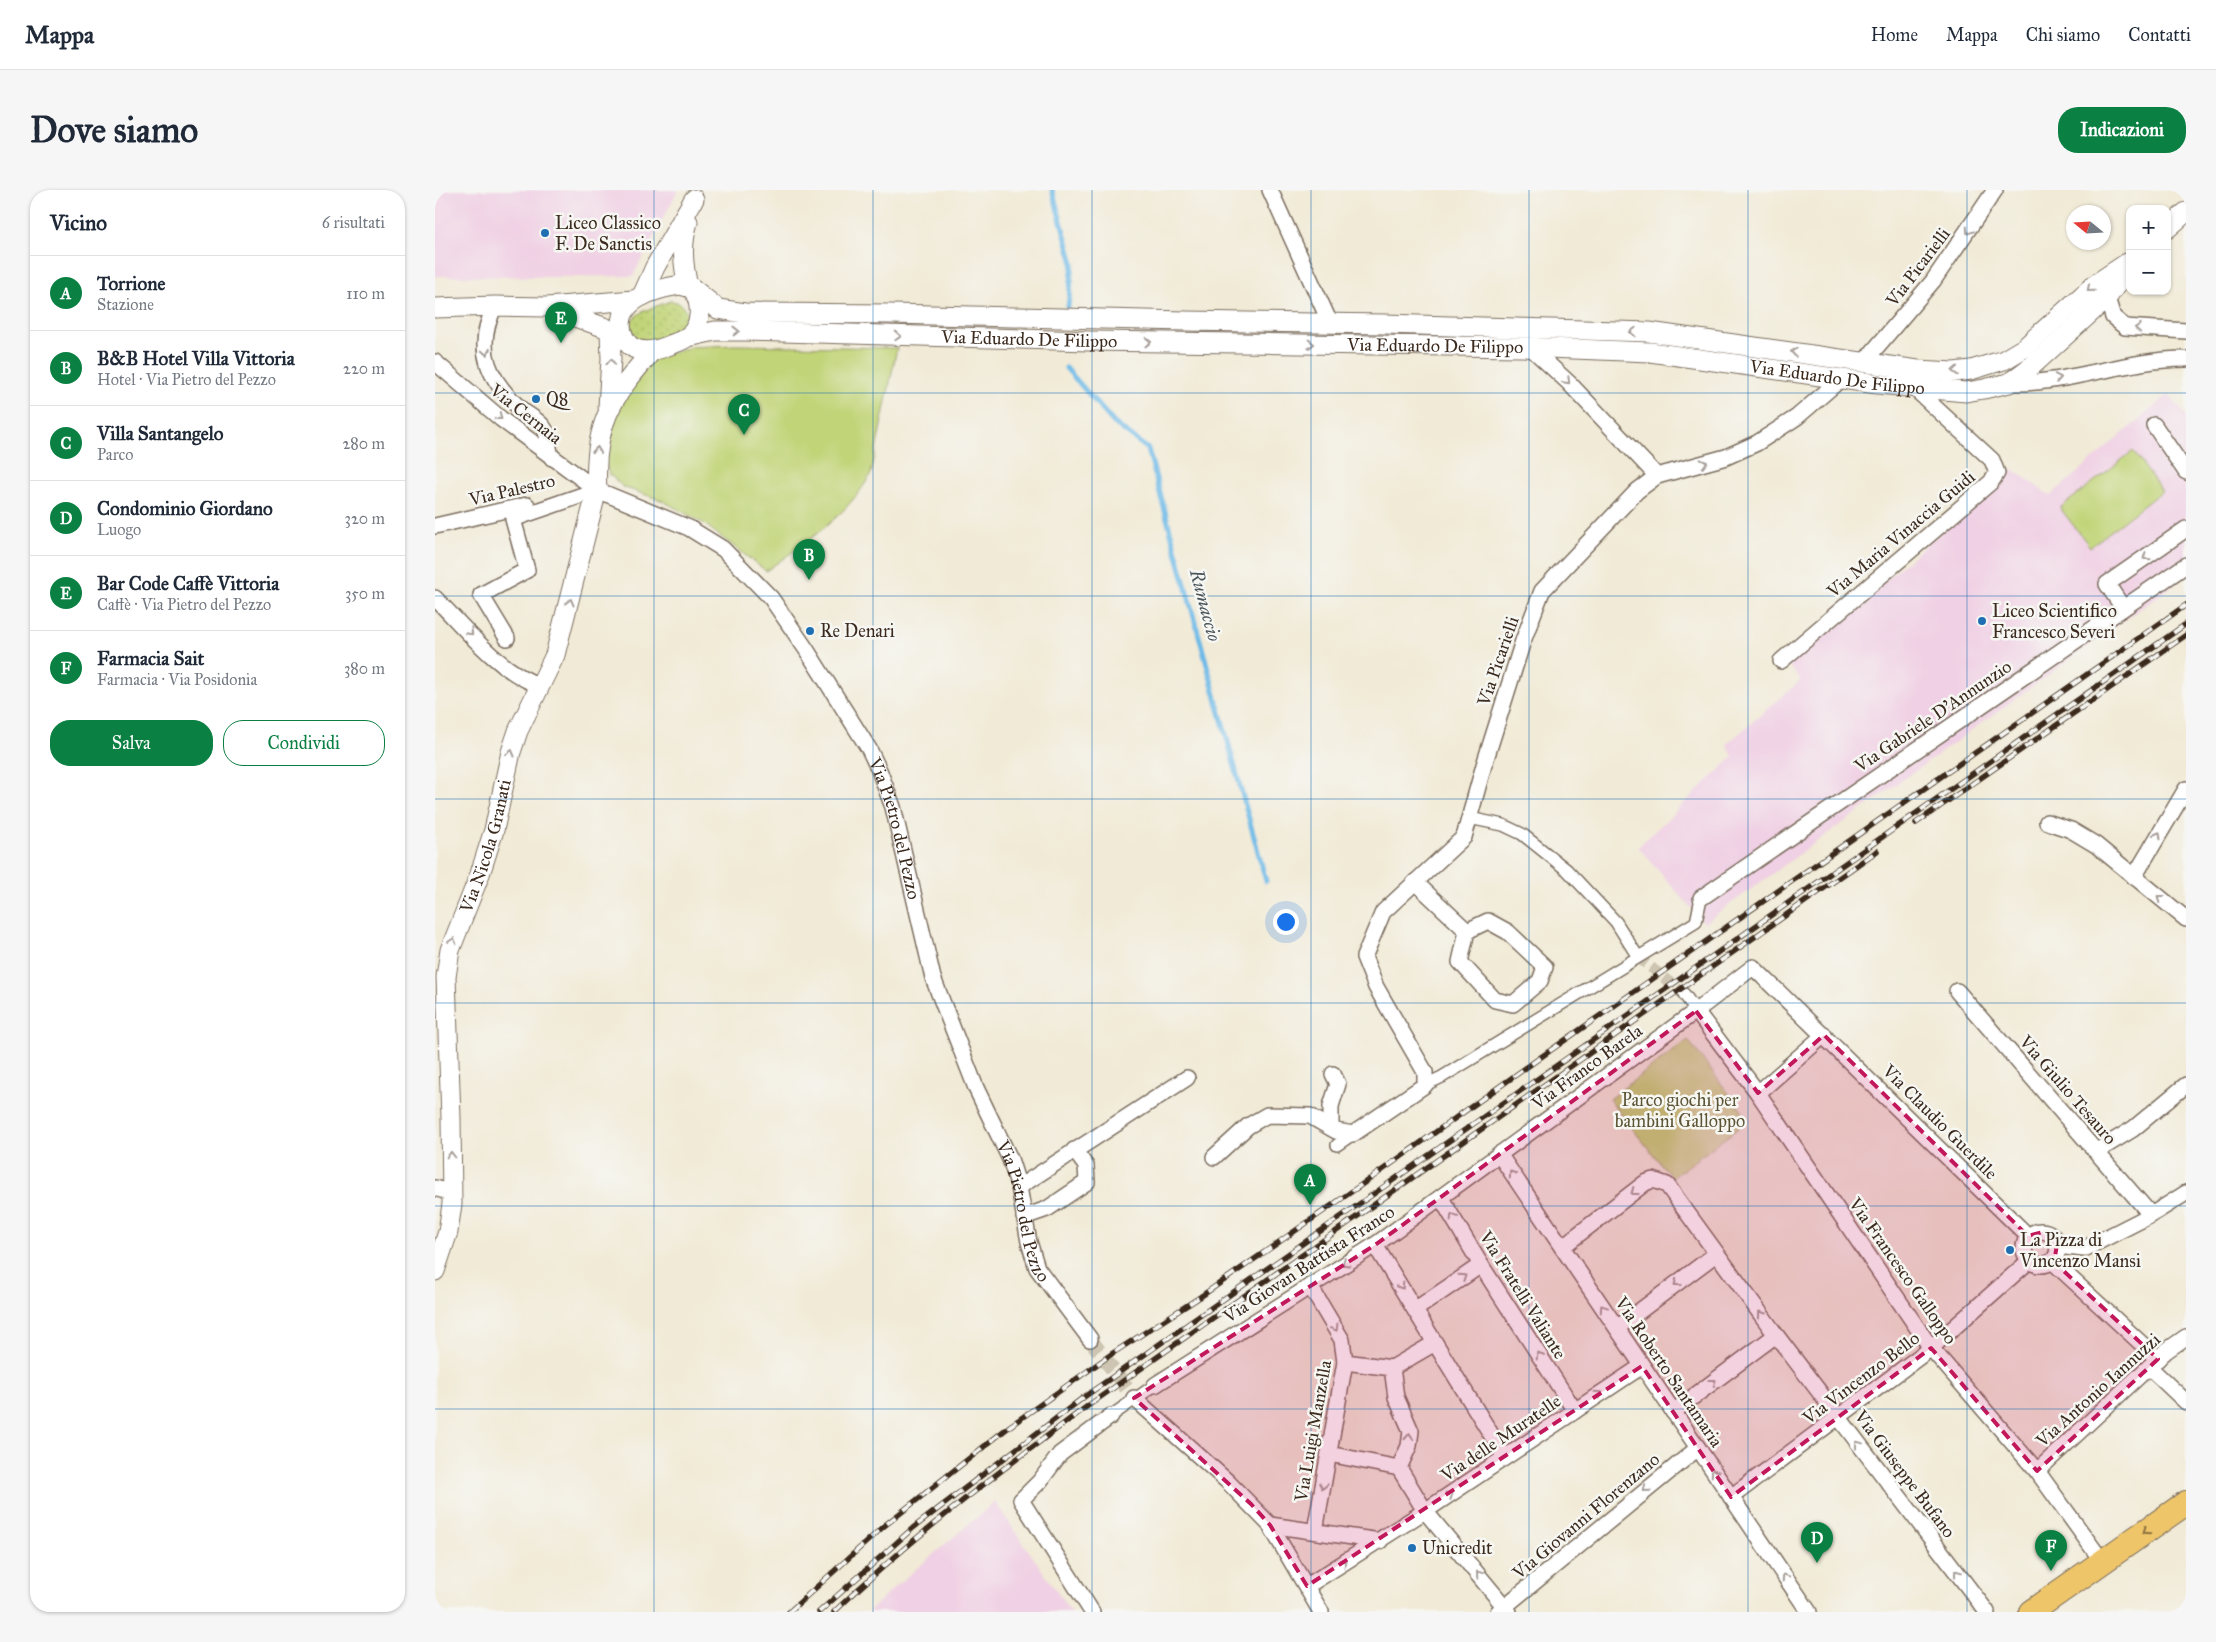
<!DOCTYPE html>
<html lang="it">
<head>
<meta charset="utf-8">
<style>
	body { margin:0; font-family:"IM FELL Great Primer",serif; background:#f6f6f7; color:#1f2937 }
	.controls { position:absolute; right:15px; top:15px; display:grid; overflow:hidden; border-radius:10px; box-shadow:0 1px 4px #0004 }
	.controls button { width:45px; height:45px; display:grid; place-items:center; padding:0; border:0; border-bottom:1px solid #e0e1e3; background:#fff; color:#1f2937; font:25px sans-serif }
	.compass { position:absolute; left:1631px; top:15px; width:45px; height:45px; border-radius:50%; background:#fff; box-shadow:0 1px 4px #0004; rotate:288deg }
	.you { position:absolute; left:850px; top:731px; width:18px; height:18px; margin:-12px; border:4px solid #fff; border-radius:50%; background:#1a73e8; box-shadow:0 0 0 8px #1a73e833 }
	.badge { display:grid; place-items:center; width:32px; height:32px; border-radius:50%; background:#0b8043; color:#fff; font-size:16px; font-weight:700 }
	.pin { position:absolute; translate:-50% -41px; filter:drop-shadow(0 1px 2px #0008) }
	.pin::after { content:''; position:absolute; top:26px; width:18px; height:15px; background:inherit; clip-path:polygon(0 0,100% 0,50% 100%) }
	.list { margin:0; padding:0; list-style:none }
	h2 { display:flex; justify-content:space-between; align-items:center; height:65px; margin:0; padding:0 20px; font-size:21px }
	h2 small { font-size:16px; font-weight:400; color:#747a83 }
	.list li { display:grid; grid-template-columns:32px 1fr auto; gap:15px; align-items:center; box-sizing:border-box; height:75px; padding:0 20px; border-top:1px solid #e0e1e3 }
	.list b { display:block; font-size:19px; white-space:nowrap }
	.list p { margin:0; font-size:16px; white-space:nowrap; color:#747a83 }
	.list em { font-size:16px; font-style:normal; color:#747a83 }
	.actions { display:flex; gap:10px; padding:15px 20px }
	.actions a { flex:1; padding:11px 0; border:1px solid #0b8043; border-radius:20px; text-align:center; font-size:18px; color:#0b8043 }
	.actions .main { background:#0b8043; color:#fff }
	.map { position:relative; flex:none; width:1751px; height:1422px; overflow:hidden; border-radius:20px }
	header { display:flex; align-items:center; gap:30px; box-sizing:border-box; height:70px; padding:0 25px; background:#fff; border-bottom:1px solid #e0e1e3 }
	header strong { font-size:24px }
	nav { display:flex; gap:28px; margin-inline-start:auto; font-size:18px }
	.intro { display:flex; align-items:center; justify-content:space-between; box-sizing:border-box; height:120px; padding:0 30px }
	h1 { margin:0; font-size:35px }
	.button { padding:12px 22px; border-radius:20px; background:#0b8043; color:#fff; font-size:18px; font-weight:700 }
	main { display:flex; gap:30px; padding:0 30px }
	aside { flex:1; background:#fff; border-radius:20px; box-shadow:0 1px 4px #0004 }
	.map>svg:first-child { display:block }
</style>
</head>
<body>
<header>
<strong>Mappa</strong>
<nav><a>Home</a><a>Mappa</a><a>Chi siamo</a><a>Contatti</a></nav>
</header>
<div class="intro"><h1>Dove siamo</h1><a class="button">Indicazioni</a></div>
<main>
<aside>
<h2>Vicino<small>6 risultati</small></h2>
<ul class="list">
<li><span class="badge">A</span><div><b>Torrione</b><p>Stazione</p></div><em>110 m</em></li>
<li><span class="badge">B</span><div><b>B&amp;B Hotel Villa Vittoria</b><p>Hotel · Via Pietro del Pezzo</p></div><em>220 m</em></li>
<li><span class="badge">C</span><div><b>Villa Santangelo</b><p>Parco</p></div><em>280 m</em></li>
<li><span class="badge">D</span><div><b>Condominio Giordano</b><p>Luogo</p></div><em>320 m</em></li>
<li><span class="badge">E</span><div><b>Bar Code Caffè Vittoria</b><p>Caffè · Via Pietro del Pezzo</p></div><em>350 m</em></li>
<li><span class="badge">F</span><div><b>Farmacia Sait</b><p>Farmacia · Via Posidonia</p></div><em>380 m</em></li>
</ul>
<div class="actions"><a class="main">Salva</a><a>Condividi</a></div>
</aside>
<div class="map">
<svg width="1751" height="1422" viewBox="0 0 1751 1422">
	<defs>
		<pattern id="grass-dots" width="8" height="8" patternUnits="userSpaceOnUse" patternTransform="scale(1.25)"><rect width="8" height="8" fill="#c1d477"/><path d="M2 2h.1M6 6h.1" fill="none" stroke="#a7b666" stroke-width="1.8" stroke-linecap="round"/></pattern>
	</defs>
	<rect width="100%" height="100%" fill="#f6f6f2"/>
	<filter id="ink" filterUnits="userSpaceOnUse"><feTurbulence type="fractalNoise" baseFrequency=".02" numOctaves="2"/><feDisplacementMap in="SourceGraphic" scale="10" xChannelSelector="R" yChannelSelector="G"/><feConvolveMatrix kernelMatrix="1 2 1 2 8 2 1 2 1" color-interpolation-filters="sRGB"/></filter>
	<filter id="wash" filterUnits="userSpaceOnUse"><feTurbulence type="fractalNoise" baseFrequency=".0096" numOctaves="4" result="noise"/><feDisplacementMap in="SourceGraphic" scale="20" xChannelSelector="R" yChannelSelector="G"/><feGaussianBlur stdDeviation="1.12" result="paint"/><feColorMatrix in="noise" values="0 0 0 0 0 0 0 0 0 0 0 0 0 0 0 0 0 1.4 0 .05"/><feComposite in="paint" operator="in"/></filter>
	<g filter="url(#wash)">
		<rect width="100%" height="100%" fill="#f1ead6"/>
		<path fill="#f0d0e4" d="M0 0H243L198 86 122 87 0 86Z
			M1734 204 1751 226V386L1269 733 1203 657 1298 567 1292 554 1366 490 1353 475 1578 279 1615 306Z
			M560 1312 636 1422H433L461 1396Z"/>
		<path fill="url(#grass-dots)" stroke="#7e7f4a" d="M235 111C246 111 256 121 250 132 246 140 213 154 205 150 199 147 197 140 195 134 201 120 222 117 235 111Z"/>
		<path fill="#c1d477" stroke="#7e7f4a" d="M300 155 462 158 436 284C412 327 369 353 331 381L268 333 226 310 188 297 174 284 169 269 181 221 219 168 256 157Z
			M1698 261 1727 301 1655 357 1625 318Z
			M1253 850 1314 930 1237 988 1174 909Z"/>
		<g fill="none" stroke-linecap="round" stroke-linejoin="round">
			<path stroke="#6dbae7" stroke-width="5" d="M617 0 638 73 633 117
				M631 178 679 233 713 259 831 691"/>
		</g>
	</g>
	<g filter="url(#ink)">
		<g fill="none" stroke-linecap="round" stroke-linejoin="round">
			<path stroke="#cdc4b1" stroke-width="11" stroke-dasharray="11 5.5" stroke-linecap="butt" d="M1203 767 1249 804"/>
			<path stroke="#cdc4b1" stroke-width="15" stroke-dasharray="15 8" stroke-linecap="butt" d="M655 1149 699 1208"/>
			<defs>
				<path id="pedestrian" d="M1034 628 1068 635 1087 644 1132 680 1181 732 1203 767
					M1249 804 1261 821
					M990 895 1007 887 1261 732 1266 708
					M902 955 918 944
					M676 1226 720 1195"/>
				<g id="minor">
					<path d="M835 0 895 133"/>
					<path d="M1672 108 1678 127 1690 137 1751 141"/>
					<path d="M60 116C38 160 54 191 88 221 95 226 105 231 109 238 115 247 112 258 117 268"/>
					<path d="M1096 158 1134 193 1222 286"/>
					<path id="s1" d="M0 172 66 229 162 300 254 338 288 359 336 408 371 459 434 559 444 580 458 617 498 788 541 898 575 969 584 997 594 1052 602 1078 655 1149"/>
					<path d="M1429 172 1498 91 1560 0"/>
					<path d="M1574 193C1632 195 1690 169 1751 169"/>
					<path d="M1719 235 1751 282"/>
					<path d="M0 336 92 315"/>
					<path d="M0 408C31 439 64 482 106 496"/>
					<path d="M1688 418 1672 394 1751 339"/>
					<path d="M72 448 46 405 92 380 78 329 162 300"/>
					<path d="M1346 471 1556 292 1562 283 1557 270 1479 198"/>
					<path d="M1612 632 1636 640 1661 655 1751 729"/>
					<path d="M1699 687 1751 599"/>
					<path d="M980 692 1032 741 1053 731 1073 742 1110 777 1105 791 1078 814 1060 810 1025 772 1032 741"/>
					<path d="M1266 708 1751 375"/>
					<path d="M1522 801 1716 1025"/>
					<path d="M1261 821 1323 903 1496 1158 1602 1281 1667 1371"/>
					<path d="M1323 903 1389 845"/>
					<path d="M896 938V916L903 894 898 884"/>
					<path d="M1662 961 1698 939 1751 895"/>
					<path d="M1064 964 1374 1422"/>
					<path d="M779 967 813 936 832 925 875 926 901 941 918 944 990 895V882L941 797 929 767 948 722 1029 647 1049 575 1088 451 1107 401 1202 301 1222 286 1291 267 1322 253 1362 227 1407 188"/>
					<path d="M584 997 752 888"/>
					<path d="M0 998 16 1003"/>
					<path d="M1006 1008 1046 1075 1140 1221"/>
					<path d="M589 1027 612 1019 652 992 651 976 639 960"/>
					<circle cx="1606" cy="1058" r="17"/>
					<path d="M940 1055 1070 1267"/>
					<path d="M1622 1056 1649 1059 1716 1025 1751 1003"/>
					<path d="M1127 1057 1210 993 1218 990 1232 995 1341 1145 1552 1422"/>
					<path d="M1617 1071 1723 1169"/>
					<path d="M875 1096 907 1150 910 1172 880 1341"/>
					<path d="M981 1119 1046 1075"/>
					<path d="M1182 1138 1281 1064"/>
					<path d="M910 1172 957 1178 961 1207 976 1241 974 1256 964 1278 990 1321 1074 1422"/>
					<path d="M1714 1177 1751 1212"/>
					<path d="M957 1178 1000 1153"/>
					<path d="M720 1195 940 1055 1261 821 1318 777 1594 1047"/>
					<path d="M699 1208 792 1291 835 1335 886 1422"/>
					<path d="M1238 1222 1341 1145"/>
					<path d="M894 1264 964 1278"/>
					<path d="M1602 1281 1731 1161 1751 1147"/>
					<path d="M1296 1307 1496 1158 1594 1071"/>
					<path d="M835 1335 945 1351"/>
					<path d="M872 1396 990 1321 1207 1176"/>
					<path d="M657 1422 586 1310 605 1291 625 1264 676 1226"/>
					<path d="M1063 1422 1263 1258"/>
				</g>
				<g id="tertiary">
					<path d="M253 32C246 55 248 74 253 97"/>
					<path d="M1732 39 1751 22"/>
					<path d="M245 95 257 98C267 113 268 136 252 147 247 151 240 153 235 155 224 160 213 163 201 159 194 157 189 149 187 142 179 109 221 99 245 95Z"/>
					<path d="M257 98 283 119 310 123 456 124 751 131 950 134 1214 142 1483 180 1519 182 1536 180 1569 170 1589 158 1659 95 1692 73"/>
					<path d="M207 106 220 77 259 9"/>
					<path d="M0 118 60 116 112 117 199 110"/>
					<path d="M118 119 171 138 175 142 176 169 173 217"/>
					<path id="s2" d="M253 147 280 141H311L655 151 1087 157 1215 162 1442 194 1531 202 1549 199 1574 193 1598 175 1672 108 1695 75"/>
					<path id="s3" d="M0 1081 13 1042 17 1014 16 928 11 787 15 760 45 684 59 640 76 562 83 541 120 465 162 300C158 235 176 208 217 161"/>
				</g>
				<path id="primary" d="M1596 1422 1751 1313"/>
			</defs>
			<use href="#pedestrian" stroke="#7b6d5e" stroke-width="14"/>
			<use href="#minor" stroke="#7b6d5e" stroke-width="18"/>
			<use href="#tertiary" stroke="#7b6d5e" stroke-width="21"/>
			<use href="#primary" stroke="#7b6d5e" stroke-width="26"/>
			<use href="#pedestrian" stroke="#fff" stroke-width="11"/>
			<use href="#minor" stroke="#fff" stroke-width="15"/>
			<use href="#tertiary" stroke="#fff" stroke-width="19"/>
			<use href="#primary" stroke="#eec569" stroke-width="24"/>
			<defs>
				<path id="rail" d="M1481 633 1751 445
					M354 1422 449 1336 575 1236 678 1163 765 1107 939 986 1106 867 1751 415
					M384 1422 478 1338 649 1207 1751 434
					M399 1422C478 1346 566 1280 654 1215L1442 661"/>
			</defs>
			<use href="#rail" stroke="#3b2a1e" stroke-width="5.5"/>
			<use href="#rail" stroke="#f6f6f2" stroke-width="4" stroke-dasharray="11" stroke-linecap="butt"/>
		</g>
		<defs><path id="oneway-chevron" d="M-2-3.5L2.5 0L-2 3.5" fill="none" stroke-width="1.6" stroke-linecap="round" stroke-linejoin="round" transform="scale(1.25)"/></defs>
		<g stroke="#a79f9a">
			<use href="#oneway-chevron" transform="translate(1534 41) rotate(124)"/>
			<use href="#oneway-chevron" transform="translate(1655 99) rotate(139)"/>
			<use href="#oneway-chevron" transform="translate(1703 138) rotate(-176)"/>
			<use href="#oneway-chevron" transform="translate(301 141) rotate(-1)"/>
			<use href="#oneway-chevron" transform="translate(1198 142) rotate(-178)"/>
			<use href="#oneway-chevron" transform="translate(463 146) rotate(2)"/>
			<use href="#oneway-chevron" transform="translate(713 152) rotate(1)"/>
			<use href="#oneway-chevron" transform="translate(876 154) rotate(1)"/>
			<use href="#oneway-chevron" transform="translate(51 162) rotate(80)"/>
			<use href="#oneway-chevron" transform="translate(1359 162) rotate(-172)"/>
			<use href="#oneway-chevron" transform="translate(176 172) rotate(-87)"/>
			<use href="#oneway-chevron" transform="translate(1520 181) rotate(176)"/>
			<use href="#oneway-chevron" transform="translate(1623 188) rotate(-10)"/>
			<use href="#oneway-chevron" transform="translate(1132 191) rotate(45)"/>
			<use href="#oneway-chevron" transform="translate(64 227) rotate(39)"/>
			<use href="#oneway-chevron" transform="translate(162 260) rotate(-84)"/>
			<use href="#oneway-chevron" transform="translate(1269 273) rotate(-14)"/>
			<use href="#oneway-chevron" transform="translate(1711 367) rotate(145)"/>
			<use href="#oneway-chevron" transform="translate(135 412) rotate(-76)"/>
			<use href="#oneway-chevron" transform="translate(35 442) rotate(45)"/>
			<use href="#oneway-chevron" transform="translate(76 563) rotate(-75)"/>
			<use href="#oneway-chevron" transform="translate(1723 645) rotate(-60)"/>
			<use href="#oneway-chevron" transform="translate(1725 708) rotate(-142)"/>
			<use href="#oneway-chevron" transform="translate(18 751) rotate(-72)"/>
			<use href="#oneway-chevron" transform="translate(16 965) rotate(-90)"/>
			<use href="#oneway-chevron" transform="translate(1077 984) rotate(-124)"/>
			<use href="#oneway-chevron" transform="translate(1199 1002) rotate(143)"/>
			<use href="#oneway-chevron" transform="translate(1018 1027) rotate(-121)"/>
			<use href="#oneway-chevron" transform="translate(910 1073) rotate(148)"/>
			<use href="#oneway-chevron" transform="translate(1028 1087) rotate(-34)"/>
			<use href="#oneway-chevron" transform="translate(1242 1093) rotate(143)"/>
			<use href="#oneway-chevron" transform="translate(966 1096) rotate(57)"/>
			<use href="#oneway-chevron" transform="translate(1168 1118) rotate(-124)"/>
			<use href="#oneway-chevron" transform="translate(1326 1124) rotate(-126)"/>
			<use href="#oneway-chevron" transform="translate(900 1138) rotate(59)"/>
			<use href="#oneway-chevron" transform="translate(1104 1165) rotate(-123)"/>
			<use href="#oneway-chevron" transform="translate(1278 1192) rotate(-37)"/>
			<use href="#oneway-chevron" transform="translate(1164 1204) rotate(-34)"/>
			<use href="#oneway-chevron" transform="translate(974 1247) rotate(-87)"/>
			<use href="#oneway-chevron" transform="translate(1423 1254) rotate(-127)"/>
			<use href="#oneway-chevron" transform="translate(1279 1282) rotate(-124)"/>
			<use href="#oneway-chevron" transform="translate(888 1296) rotate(100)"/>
			<use href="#oneway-chevron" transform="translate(1211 1299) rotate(141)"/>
			<use href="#oneway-chevron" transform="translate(1015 1305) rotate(-34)"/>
			<use href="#oneway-chevron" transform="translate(909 1373) rotate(-32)"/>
			<use href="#oneway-chevron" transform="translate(1522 1383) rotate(-127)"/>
			<use href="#oneway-chevron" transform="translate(1044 1384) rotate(-130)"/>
			<use href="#oneway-chevron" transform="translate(1350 1387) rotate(-124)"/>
		</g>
		<use stroke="#8c7040" href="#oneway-chevron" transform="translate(1711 1341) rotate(145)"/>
	</g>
	<path fill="#c2185b" fill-opacity="0.2" stroke="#c2185b" stroke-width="4" stroke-dasharray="10 6" stroke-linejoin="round" d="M1261 821 1323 903 1389 845 1593 1046 1608 1042 1617 1046 1622 1055 1619 1072 1723 1169 1602 1281 1496 1158 1296 1307 1207 1176 872 1396 835 1335 816 1314 699 1208 940 1055Z"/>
	<path fill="none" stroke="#1f6fb2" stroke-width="1" stroke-opacity="0.55" d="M219 0V1422M438 0V1422M657 0V1422M876 0V1422M1094 0V1422M1313 0V1422M1532 0V1422M0 203H1751M0 406H1751M0 609H1751M0 813H1751M0 1016H1751M0 1219H1751"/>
	<g fill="#1f6fb2" stroke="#f6f6f2" stroke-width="2">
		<circle cx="110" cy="43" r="5"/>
		<circle cx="101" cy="209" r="5"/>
		<circle cx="1547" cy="431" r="5"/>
		<circle cx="375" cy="441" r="5"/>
		<circle cx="1575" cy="1060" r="5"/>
		<circle cx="977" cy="1358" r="5"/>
	</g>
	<g text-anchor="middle" stroke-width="5" stroke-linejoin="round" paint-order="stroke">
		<g font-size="18" fill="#3b2a1e" stroke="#f6f6f2" text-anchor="start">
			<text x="120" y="39">Liceo Classico<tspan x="120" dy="21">F. De Sanctis</tspan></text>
			<text x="111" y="215">Q8</text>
			<text x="1557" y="427">Liceo Scientifico<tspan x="1557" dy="21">Francesco Severi</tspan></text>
			<text x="385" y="447">Re Denari</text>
			<text x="1585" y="1056">La Pizza di<tspan x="1585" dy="21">Vincenzo Mansi</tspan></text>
			<text x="987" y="1364">Unicredit</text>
		</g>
		<g font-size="18" fill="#3b2a1e" stroke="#f6f6f2">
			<text transform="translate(1483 77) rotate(-53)" y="6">Via Picarielli</text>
			<text dy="6" stroke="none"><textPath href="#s2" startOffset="342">Via Eduardo De Filippo</textPath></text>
			<text dy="6" stroke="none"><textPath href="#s2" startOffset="748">Via Eduardo De Filippo</textPath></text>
			<text dy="6" stroke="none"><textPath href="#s2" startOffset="1152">Via Eduardo De Filippo</textPath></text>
			<text transform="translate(91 224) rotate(38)" y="6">Via Cernaia</text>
			<text transform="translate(77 300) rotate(-13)" y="6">Via Palestro</text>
			<text transform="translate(1466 344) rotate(-40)" y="6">Via Maria Vinaccia Guidi</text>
			<text transform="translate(1063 471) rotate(-71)" y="6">Via Picarielli</text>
			<text transform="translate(1498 526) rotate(-34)" y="6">Via Gabriele D'Annunzio</text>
			<text dy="6" stroke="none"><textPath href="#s1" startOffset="679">Via Pietro del Pezzo</textPath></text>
			<text dy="6" stroke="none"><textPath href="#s3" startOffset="434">Via Nicola Granati</textPath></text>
			<text transform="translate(1152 877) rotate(-36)" y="6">Via Franco Barela</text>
			<text transform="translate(1633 900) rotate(49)" y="6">Via Giulio Tesauro</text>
			<text transform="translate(1505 932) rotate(45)" y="6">Via Claudio Guerdile</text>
			<text dy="6" stroke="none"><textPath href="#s1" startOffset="1084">Via Pietro del Pezzo</textPath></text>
			<text transform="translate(874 1074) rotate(-33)" y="6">Via Giovan Battista Franco</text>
			<text transform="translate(1468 1081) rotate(55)" y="6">Via Francesco Galloppo</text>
			<text transform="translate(1088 1105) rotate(58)" y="6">Via Fratelli Valiante</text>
			<text transform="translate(1234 1182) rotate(56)" y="6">Via Roberto Santamaria</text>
			<text transform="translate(1426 1188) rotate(-37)" y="6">Via Vincenzo Bello</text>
			<text transform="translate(1663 1200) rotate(-42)" y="6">Via Antonio Iannuzzi</text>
			<text transform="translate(878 1241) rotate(-80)" y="6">Via Luigi Manzella</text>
			<text transform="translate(1066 1248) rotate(-34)" y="6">Via delle Muratelle</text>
			<text transform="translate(1470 1284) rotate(53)" y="6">Via Giuseppe Bufano</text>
			<text transform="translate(1151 1326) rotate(-40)" y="6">Via Giovanni Florenzano</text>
		</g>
		<g font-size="18" fill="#5c5434" stroke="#f6f6f2">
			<text x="1245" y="916">Parco giochi per<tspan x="1245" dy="21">bambini Galloppo</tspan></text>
		</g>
		<g font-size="19" font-style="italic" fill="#4a555a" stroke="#f6f6f2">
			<text transform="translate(771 415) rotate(75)" y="7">Rumaccio</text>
		</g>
	</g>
</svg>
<div class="controls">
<button>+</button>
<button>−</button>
</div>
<svg class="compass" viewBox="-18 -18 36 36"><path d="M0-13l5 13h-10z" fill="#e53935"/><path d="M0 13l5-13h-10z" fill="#747a83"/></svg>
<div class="you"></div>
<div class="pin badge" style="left:875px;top:1015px">A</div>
<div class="pin badge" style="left:374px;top:390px">B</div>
<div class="pin badge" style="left:309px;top:245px">C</div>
<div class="pin badge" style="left:1382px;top:1373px">D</div>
<div class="pin badge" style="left:126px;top:153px">E</div>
<div class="pin badge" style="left:1616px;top:1381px">F</div>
</div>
</main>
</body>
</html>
